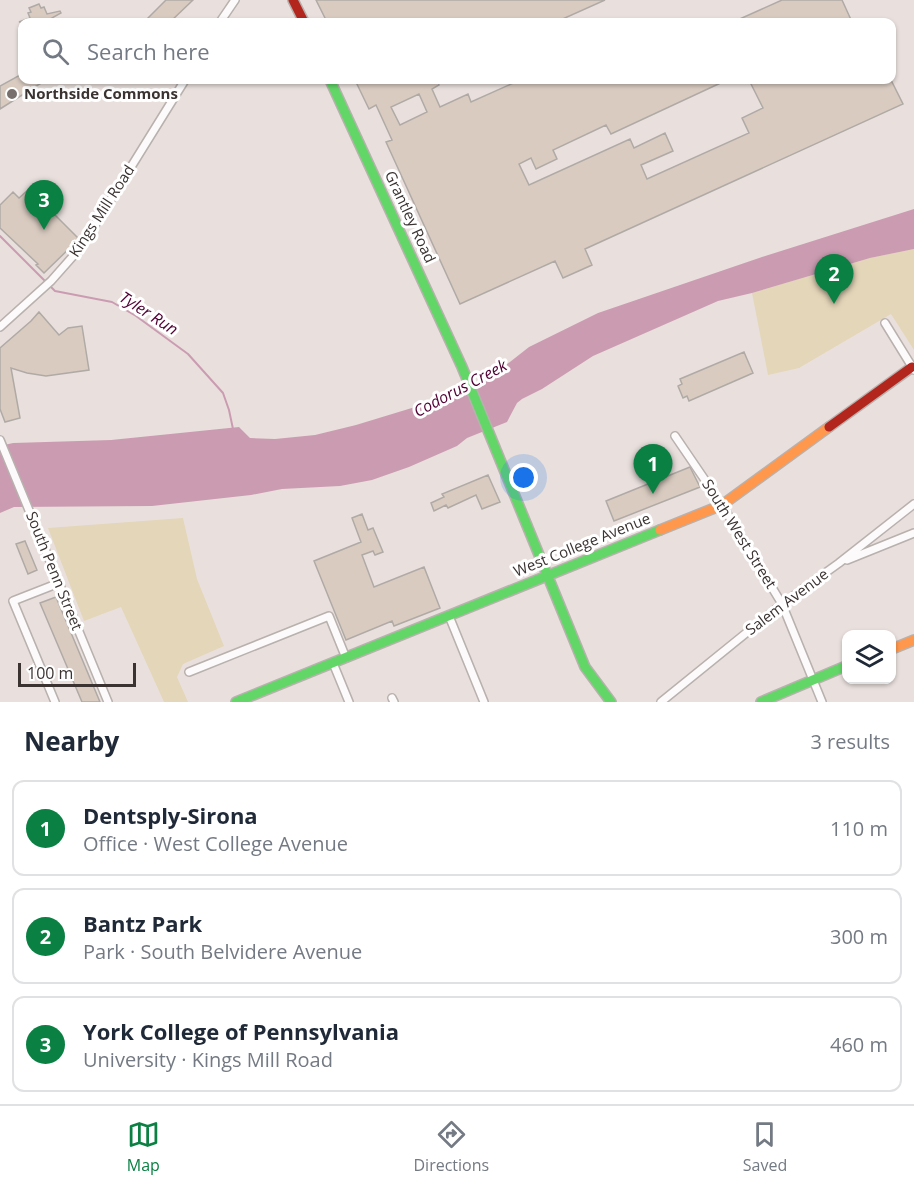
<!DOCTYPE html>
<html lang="en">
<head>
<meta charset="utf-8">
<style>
	body { margin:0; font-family:"Open Sans",sans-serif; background:#f2f2f3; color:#1f2937 }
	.controls { position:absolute; right:18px; bottom:18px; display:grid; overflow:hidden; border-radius:12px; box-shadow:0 2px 4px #0004 }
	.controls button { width:54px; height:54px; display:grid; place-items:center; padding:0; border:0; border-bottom:2px solid #e0e1e3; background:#fff; color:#1f2937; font:30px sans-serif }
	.scale { position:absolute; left:18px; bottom:15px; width:118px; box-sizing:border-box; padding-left:6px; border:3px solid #3a3331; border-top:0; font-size:16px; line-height:21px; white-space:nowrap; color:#3a3331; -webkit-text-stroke:4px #fff; paint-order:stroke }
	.you { position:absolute; left:524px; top:478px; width:21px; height:21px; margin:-15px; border:4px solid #fff; border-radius:50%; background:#1a73e8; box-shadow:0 0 0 9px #1a73e833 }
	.badge { display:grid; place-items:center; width:39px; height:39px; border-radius:50%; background:#0b8043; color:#fff; font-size:20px; font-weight:700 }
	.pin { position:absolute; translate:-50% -50px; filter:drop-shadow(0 2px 3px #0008) }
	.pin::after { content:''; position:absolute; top:32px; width:21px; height:18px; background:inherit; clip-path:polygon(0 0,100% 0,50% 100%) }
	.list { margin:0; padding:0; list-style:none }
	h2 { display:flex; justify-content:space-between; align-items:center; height:78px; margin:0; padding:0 24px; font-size:26px }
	h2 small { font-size:20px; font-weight:400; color:#747a83 }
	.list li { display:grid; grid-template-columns:39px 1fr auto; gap:18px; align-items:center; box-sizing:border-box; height:96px; margin:0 12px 12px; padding:0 12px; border:2px solid #e0e1e3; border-radius:12px }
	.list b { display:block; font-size:22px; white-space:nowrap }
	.list p { margin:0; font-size:20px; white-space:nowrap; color:#747a83 }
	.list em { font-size:20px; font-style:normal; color:#747a83 }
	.icon { flex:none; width:33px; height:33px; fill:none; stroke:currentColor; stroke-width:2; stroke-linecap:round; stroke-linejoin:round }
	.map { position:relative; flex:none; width:914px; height:702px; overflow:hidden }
	.search { position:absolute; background:#fff; box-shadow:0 2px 4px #0004; left:18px; right:18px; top:18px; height:66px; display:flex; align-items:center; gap:15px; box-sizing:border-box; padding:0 21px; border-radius:12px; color:#747a83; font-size:22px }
	.sheet { height:402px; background:#fff }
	nav { display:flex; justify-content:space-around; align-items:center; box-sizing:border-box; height:84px; border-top:2px solid #e0e1e3; background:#fff; font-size:16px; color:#747a83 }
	nav a { display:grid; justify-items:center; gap:3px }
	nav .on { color:#0b8043 }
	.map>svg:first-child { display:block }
</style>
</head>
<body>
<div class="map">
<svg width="914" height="702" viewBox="0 0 914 702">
	<rect width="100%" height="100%" fill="#e9e0dd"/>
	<path fill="#e4d6b9" d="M914 249V350L891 314 799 368 768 375 752 293 870 258Z
		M183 518 197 579 224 646 183 664 177 677 188 702H164L121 607 84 621 48 528Z"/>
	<path fill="#cb9cb1" d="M914 209V249L870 258 752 293 718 301 593 356 542 389 522 399 517 403 507 422 467 438 457 446 409 467 372 480 340 486 282 489 251 495 152 506 14 507 0 513V446L13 443 111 440 239 427 250 438 275 439 315 435 356 425 438 400 488 379 529 347 598 313 762 257Z"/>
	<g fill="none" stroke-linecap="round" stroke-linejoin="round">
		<path stroke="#cb9cb1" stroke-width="2" d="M0 236 55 291 112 302 136 316 188 354 223 393 229 410 233 429"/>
	</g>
	<path fill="#d9cbc0" stroke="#b0aaa6" stroke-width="1.5" fill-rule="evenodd" d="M166 0H193L170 22H152L148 18Z
		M316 0H605L556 22H327Z
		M782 0H842L852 22H733Z
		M39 4 41 8 44 7 47 14 60 11 61 13 50 19 51 22H19L30 18 28 13 31 12 29 8Z
		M20 75 22 80H46L0 109V86Z
		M355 80H437L439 85 432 89 440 107 468 94 471 102 520 80H727L611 134 606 125 553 150 557 159 536 169 531 158 519 164 529 185 630 139 634 148 665 133 673 151 641 165 647 179 749 133 742 118 763 108 749 80H891L903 104 585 249 592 265 563 278 555 261 460 304 386 142 392 140 376 105 369 109ZM419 94 427 112 400 125 391 107Z
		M29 189 79 239 44 273 36 265 38 264 0 228V205L13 192 19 198Z
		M39 312 59 335 68 328 82 326 89 370 46 376 27 373 11 368 20 418 5 422 0 409V348L31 321Z
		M744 352 753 373 689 401 687 396 683 398 678 386 682 384 680 379Z
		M690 467 700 487 614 521 606 501Z
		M488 475 500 502 482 509 476 495 448 508 446 505 434 511 431 503 444 497 442 494Z
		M362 514 368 530 373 528 383 552 375 555 373 551 362 555 374 587 424 567 440 608 394 626 392 621 346 640 314 561 361 542 352 518Z
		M25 541 37 570 28 574 16 544Z
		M56 597 100 702H82L40 603Z"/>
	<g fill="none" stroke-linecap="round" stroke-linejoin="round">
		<defs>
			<path id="street" d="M220 22 235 0
				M885 323 914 370
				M0 327 51 281 82 246 185 80
				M675 436 722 505 782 604 822 702
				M0 440 108 702
				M847 560 914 533
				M449 616 484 702
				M333 663 349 702
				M189 672 329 616 346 658
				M392 698 394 702
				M55 702 13 601 59 583
				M661 702 782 604 839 563 914 504"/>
			<path id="fast" d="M330 80 462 367 585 667 611 702
				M236 702 660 530
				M761 702 846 666"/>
			<path id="slow" d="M660 530 722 505 829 427
				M892 649 914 640"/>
			<path id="jam" d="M293 0 304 22
				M829 427 912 367"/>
		</defs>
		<use href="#street" stroke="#b8b1ae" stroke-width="10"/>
		<use href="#fast" stroke="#b8b1ae" stroke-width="12"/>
		<use href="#slow" stroke="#b8b1ae" stroke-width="12"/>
		<use href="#jam" stroke="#b8b1ae" stroke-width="12"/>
		<use href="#street" stroke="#fcfafa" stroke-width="7"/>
		<use href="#fast" stroke="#63d668" stroke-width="9"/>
		<use href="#slow" stroke="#ff974d" stroke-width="9"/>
		<use href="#jam" stroke="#b3261e" stroke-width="9"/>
	</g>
	<circle fill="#77706d" stroke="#fff" stroke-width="2" cx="12" cy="94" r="6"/>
	<g text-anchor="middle" stroke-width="6" stroke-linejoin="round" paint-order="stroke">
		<g font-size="15" font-weight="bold" fill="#3a3331" stroke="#fff" text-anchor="start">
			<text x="24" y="99">Northside Commons</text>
		</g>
		<g font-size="15" fill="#3a3331" stroke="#fff">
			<text transform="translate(102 211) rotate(-57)" y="5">Kings Mill Road</text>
			<text transform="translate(410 217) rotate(65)" y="5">Grantley Road</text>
			<text transform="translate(739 534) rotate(58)" y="5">South West Street</text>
			<text transform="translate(582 545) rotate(-22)" y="5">West College Avenue</text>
			<text transform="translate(54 571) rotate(68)" y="5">South Penn Street</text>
			<text transform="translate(787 602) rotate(-37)" y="5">Salem Avenue</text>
		</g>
		<g font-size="16" font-style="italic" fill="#500234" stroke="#fff">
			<text transform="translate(149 313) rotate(33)" y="6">Tyler Run</text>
			<text transform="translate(460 388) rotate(-28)" y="6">Codorus Creek</text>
		</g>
	</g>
</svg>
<div class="controls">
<button><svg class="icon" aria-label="layers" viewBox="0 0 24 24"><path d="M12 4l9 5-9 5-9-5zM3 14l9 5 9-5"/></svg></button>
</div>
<div class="scale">100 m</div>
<div class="you"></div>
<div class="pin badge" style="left:653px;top:494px">1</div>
<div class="pin badge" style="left:834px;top:304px">2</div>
<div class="pin badge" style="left:44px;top:230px">3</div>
<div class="search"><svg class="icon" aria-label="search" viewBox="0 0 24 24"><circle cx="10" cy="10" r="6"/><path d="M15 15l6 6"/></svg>Search here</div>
</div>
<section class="sheet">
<h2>Nearby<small>3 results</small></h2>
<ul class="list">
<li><span class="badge">1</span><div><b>Dentsply-Sirona</b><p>Office · West College Avenue</p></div><em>110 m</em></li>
<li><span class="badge">2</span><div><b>Bantz Park</b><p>Park · South Belvidere Avenue</p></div><em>300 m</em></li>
<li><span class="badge">3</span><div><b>York College of Pennsylvania</b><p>University · Kings Mill Road</p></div><em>460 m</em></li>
</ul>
</section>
<nav>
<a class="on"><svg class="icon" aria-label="map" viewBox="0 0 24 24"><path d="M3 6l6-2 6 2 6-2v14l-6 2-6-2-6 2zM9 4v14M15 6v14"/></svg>Map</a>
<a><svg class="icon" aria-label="directions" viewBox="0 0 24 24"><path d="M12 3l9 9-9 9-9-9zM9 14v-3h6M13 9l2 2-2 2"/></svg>Directions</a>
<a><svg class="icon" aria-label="saved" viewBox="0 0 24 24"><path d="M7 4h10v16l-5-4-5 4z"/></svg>Saved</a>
</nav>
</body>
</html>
